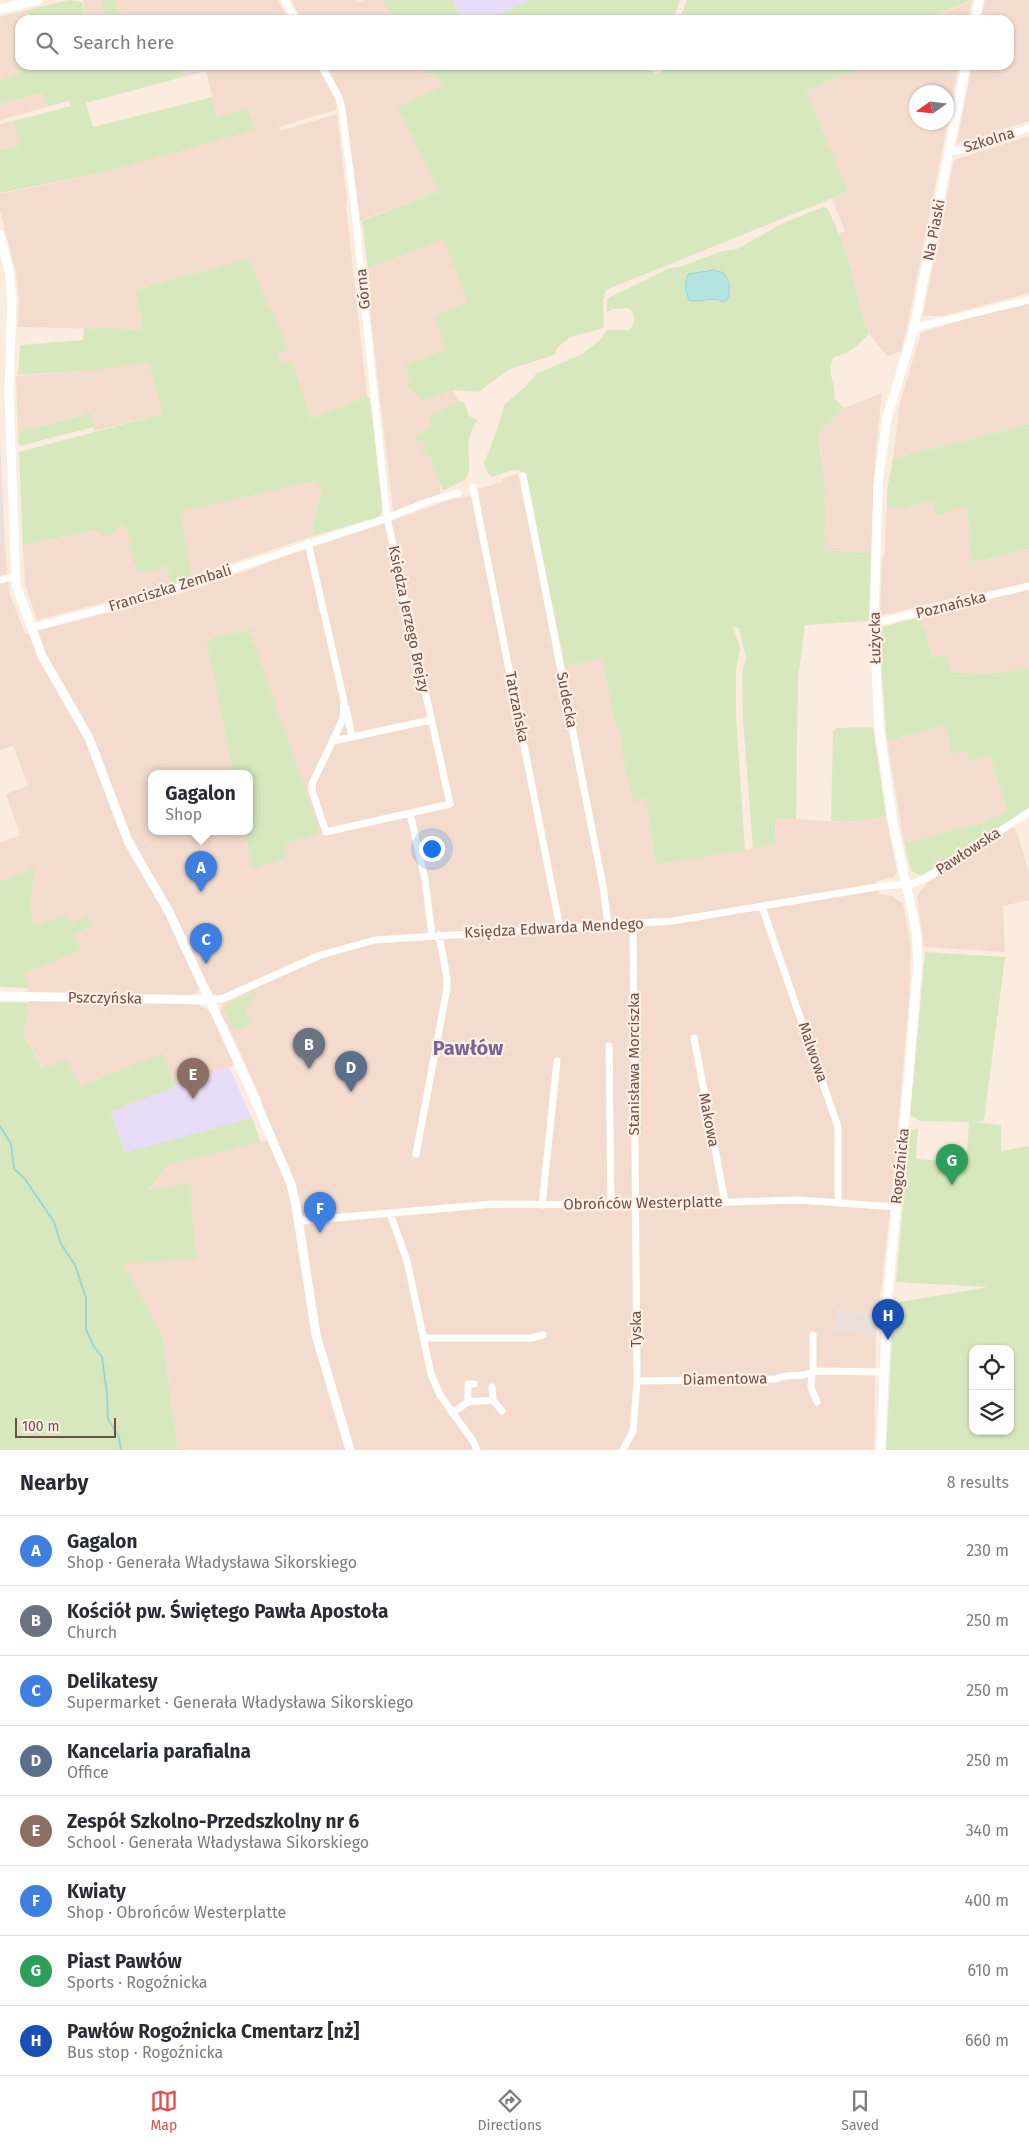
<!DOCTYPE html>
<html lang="en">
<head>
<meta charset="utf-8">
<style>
	body { margin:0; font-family:"Fira Sans",sans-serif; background:#f2f2f3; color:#2b2b33 }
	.controls { position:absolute; right:15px; bottom:15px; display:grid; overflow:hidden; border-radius:10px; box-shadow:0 1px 4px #0004 }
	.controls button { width:45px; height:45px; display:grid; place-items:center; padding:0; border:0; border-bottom:1px solid #e1e1e2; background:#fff; color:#2b2b33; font:25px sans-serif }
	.compass { position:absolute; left:909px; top:85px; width:45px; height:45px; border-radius:50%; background:#fff; box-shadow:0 1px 4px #0004; rotate:256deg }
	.scale { position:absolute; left:15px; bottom:12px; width:101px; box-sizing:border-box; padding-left:5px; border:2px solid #714f47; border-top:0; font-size:14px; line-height:18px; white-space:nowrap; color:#714f47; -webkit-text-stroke:4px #fff0e5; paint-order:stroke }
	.you { position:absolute; left:431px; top:848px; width:18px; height:18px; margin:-12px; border:4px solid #fff; border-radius:50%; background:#1a73e8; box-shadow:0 0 0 8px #1a73e833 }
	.badge { display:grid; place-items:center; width:32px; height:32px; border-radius:50%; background:#e64c44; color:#fff; font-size:16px; font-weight:700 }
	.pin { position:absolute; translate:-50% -41px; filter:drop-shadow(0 1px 2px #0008) }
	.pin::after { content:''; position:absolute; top:26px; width:18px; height:15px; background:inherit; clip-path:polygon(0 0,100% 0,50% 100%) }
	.popup { position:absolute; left:148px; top:770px; width:105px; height:65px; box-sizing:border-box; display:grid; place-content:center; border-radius:10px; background:#fff; filter:drop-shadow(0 1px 4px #0005); font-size:16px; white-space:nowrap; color:#7c7c81 }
	.popup b { font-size:19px; color:#2b2b33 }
	.popup::after { content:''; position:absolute; left:50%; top:100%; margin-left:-10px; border:10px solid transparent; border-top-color:#fff }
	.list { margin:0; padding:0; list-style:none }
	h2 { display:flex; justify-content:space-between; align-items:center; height:65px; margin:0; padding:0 20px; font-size:21px }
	h2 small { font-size:16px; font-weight:400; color:#7c7c81 }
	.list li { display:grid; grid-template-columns:32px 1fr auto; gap:15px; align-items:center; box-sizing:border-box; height:70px; padding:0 20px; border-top:1px solid #e1e1e2 }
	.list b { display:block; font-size:19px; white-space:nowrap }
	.list p { margin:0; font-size:16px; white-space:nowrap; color:#7c7c81 }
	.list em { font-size:16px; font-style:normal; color:#7c7c81 }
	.icon { flex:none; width:28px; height:28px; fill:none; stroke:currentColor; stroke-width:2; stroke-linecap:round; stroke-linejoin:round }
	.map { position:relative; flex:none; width:1029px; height:1450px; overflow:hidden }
	.search { position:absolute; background:#fff; box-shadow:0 1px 4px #0004; left:15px; right:15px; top:15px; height:55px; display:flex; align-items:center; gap:12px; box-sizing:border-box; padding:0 18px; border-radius:15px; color:#7c7c81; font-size:19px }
	.sheet { height:625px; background:#fff }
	nav { display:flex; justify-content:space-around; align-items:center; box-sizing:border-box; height:70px; border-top:1px solid #e1e1e2; background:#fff; font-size:14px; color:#7c7c81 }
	nav a { display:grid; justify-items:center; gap:2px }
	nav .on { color:#e64c44 }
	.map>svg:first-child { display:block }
</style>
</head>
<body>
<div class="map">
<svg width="1029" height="1450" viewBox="0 0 1029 1450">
	<rect width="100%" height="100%" fill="#fcecdf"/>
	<path fill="#f3dcce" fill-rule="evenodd" d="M83 0H101L105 18 86 20Z
		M115 0H278L289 20H233L232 17 221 20H121Z
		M291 0H355L358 3 364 0H382L393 20H302Z
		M985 0H1029V121L957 144 972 65H1009V20H981Z
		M972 1 968 20H924Z
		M27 10 29 20H20V54L15 55 19 75 0 80V17Z
		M229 65H315L317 70 320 69 334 96 337 107 335 110 279 127 280 130H283L337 114 347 200 346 206 367 396 311 418 292 362 282 365 278 352 287 349 248 258 135 290 143 330 18 327 19 299 16 272 0 211V194L106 172 217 117 206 71Z
		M326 65H420L444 85 399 107 438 191 360 221 344 102Z
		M853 65H959L908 323 901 351 887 356 869 334 861 310 852 272 839 234 845 231 832 199 848 192 806 91 855 71ZM916 92H946V122H916Z
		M44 93 47 107 0 120V104Z
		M13 121 20 146 0 150V124Z
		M1029 136V293L943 316H923L954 160Z
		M444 238 467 303 437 325 446 349 405 365 409 380 453 390 459 401 442 467 440 494 395 512 393 510 365 268Z
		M1029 298V424L893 458 900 403 921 333Z
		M149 362 162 414 94 431 90 413 30 429 18 430 16 376 84 371Z
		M882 393 875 459 871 553 825 550 826 508 822 454 817 435 844 408Z
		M518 474 557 662 580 790 586 789 565 667 602 658 614 721 620 731 623 758 633 801 646 799 656 865 775 845 776 818 845 822 886 817 897 872 894 877 876 881 879 894 892 896 903 904 911 947 909 999 892 1195 878 1315 836 1310 834 1330 876 1335 874 1450H178L162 1335 123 1264 191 1206V1183L149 1191 168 1165 268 1140 303 1225 491 1208H629L632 1212 637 1213 642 1209 689 1206 642 1202 639 1200 636 930 639 926 661 918 370 938 312 954 219 996 212 993 200 970 192 974 200 987 197 993 169 1003 198 1004 207 1009 213 1016 235 1065 175 1087 163 1054 81 1086 55 1064 44 1068 24 1036 29 1003 26 973 80 950 74 934 92 926 70 924 66 914 35 927 30 909 35 869 0 882V843L20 835 6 794 28 786 13 746 0 750V547H5L9 592 25 634 173 596 218 581 294 553 380 525 452 499 471 496 473 498 476 511 481 510 478 489 502 482 501 479ZM248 629 319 834 285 844 252 868 244 831H152V773H233L206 640Z
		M316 481 322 489 314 520 313 536 192 576 179 512Z
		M932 501 937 516 966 507 971 536 973 563 1029 549V669L986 674 951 672 932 657 921 617 981 603 979 592 883 615 880 614 882 558 884 557 887 508H906Z
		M118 526 126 527 131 543 167 566 171 585 37 620 25 585 23 545Z
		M945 726 966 750 968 762 990 756 1007 813 981 823 904 843 887 741Z
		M1013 826 1017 832 1029 873V900L1003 906 1005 952 924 947 917 896 927 883Z
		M630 927 633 1202 490 1201 305 1217 301 1214 261 1106 262 1101 227 1024 221 1017 220 1011 222 1004 314 960 361 946 388 941Z"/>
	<path fill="#eadfdb" d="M180 65H229L183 77Z
		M0 438 5 547H0Z
		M836 1310 878 1315 876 1335 834 1330Z"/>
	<path fill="#e9dcf8" d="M452 0H531L485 20H461Z
		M229 1067 252 1118 125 1154 111 1111Z"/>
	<path fill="#d7e8be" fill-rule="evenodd" d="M69 0 82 2 86 20H29L27 10Z
		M101 0H115L121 20H96L105 17Z
		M382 0H452L461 20H393Z
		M531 0H680L673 20H485Z
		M687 0H972L924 20H679Z
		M20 54V65H180L183 77 86 103 93 127 212 97 217 117 248 109 254 130 106 172 0 193V150L20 146 13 121 71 106 69 101 47 107 43 93 0 104V80L19 75 15 55Z
		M420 65H653L651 70 654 74H660L664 65H853L855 71 806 91 848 192 606 290 603 301 604 326 601 329 570 337 556 349V353L552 356 510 369 478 392 453 390 423 400 407 385 409 380 405 365 446 349 437 325 436 315 467 303 444 239 368 268 362 221 438 191 398 107 444 85Z
		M823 207 828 209 839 234 852 272 861 310 869 334C860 344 847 355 834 357 825 371 837 384 834 398L844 408 817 435C827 472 826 512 825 550L871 553 869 621 805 625 798 678 796 819 776 818 775 845 753 849 743 720 742 673 746 658 739 628 733 627 740 648 736 670V716L745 850 656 865 646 799 633 802 623 758 620 731 614 721 602 658 565 667 527 480 519 470H513L492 477 487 472 484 462C488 456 504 412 504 405L527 385 536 374 582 354 600 340 607 330H630L635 319C630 306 631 308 619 309 613 309 613 308 607 312V299L610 297 670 268 683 266 722 251 737 249 781 224Z
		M248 258 288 349 278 353 282 364 292 361 311 418 367 396 370 399 383 511 379 517 313 536 314 520 322 489 316 481 180 512 192 576 203 573 204 575 142 595 141 593 171 585 167 567 137 573 126 527 121 526 111 536H103L97 530 23 545 19 452 162 414 149 363 84 371 18 375 20 345 83 340 84 328 143 330 135 290Z
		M461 401 465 404 469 416 478 420C459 445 476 462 466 479L445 490 442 489C441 482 436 479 434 473 432 467 434 462 431 456L421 453V449L426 448 424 442 416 441 414 438 431 427 429 417C434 410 438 412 445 409 451 407 454 402 461 401Z
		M91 413 94 427 19 446 18 430 30 429Z
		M1029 424V549L972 563 968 537 971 535 966 507 936 516 932 501 906 508H887V491L893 458Z
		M921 617 932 657 947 655 951 672 986 674 1029 669V809L944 863 921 875 911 871 904 843 981 823 1007 812 990 756 968 762 966 750 952 755 945 726 887 741 881 666V627Z
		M249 629 320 834 285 844V859L252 868 244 831H250V773H233L206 640Z
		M873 727 886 817 845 822 831 821 833 731 837 728Z
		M35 868 30 909 35 926 66 914 70 924 88 916 93 926 74 934 81 950 26 973 28 988 0 987V882Z
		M925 952 1005 957 984 1121 972 1122 1001 1125V1151L1029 1146V1450H886L894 1303 988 1287 896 1282 910 1131 918 1128 916 1159 966 1162 969 1122 920 1121 910 1115ZM973 1349H1010V1431H973Z
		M258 991 245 1011 251 1024 234 1032 224 1008 225 1005Z
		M0 1002 29 1003 24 1036 43 1068 66 1060 81 1086 163 1053 175 1087 111 1112 125 1153 252 1118 261 1142 168 1165 149 1190 191 1183V1206L197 1258 123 1264 162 1335 178 1450H0Z"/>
	<path fill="#b4e4e3" stroke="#9bd6d5" d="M714 270 724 273C730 282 731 290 727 301L723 302C711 295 701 304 689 300 686 293 684 281 688 274Z"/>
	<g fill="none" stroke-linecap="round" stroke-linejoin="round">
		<path stroke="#9bd6d5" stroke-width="2" d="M0 1126 11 1144 14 1169 25 1179 54 1222 61 1244 75 1265 86 1298V1329L93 1345 102 1357 107 1394 108 1419 119 1437 121 1450"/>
		<path stroke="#fff" stroke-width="7" d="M285 0 296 20
			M949 150 957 151 1029 128
			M914 328 1029 300
			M523 476 603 886 608 925
			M473 487 560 928
			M308 543 344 701 343 719 312 784V791L326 832 450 804 387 518 354 203 342 109 339 98 321 65
			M0 580 15 576
			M874 623 1029 586
			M31 628 155 595 387 518 429 501 458 493
			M346 708 352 737
			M333 741 431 720
			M410 813 425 880 432 935
			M762 907 838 1127V1202
			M210 1000 224 998 321 955 375 940 673 921 882 886 912 884 928 877 1029 812
			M694 1038 725 1202
			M609 1046 611 1205
			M416 1154 447 988V978L439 935
			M542 1205 557 1061
			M390 1213 407 1261 431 1374 440 1395 473 1441 477 1450
			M298 1221 492 1204 635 1205 798 1200 896 1207
			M813 1335V1371L883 1372
			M423 1338H532L543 1335
			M812 1373 811 1387 817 1402
			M637 1381 776 1379C787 1372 804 1379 813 1371
			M493 1400 502 1411
			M468 1402V1384H474
			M452 1413 468 1402 493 1400 492 1387
			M623 1450 633 1431 637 1381 633 923"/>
		<path stroke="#fff" stroke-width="9" d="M0 9 38 0
			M975 20 979 0
			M0 235 9 271 12 300 9 393 16 585 42 656 89 738 128 841 170 914 250 1088 291 1184 296 1206 316 1335 350 1450
			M0 996 210 1000
			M881 1450 887 1304 910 1062 918 961 916 930 893 824 879 727 874 623 878 484 887 418 914 328 966 65"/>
	</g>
	<g text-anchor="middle" stroke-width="4.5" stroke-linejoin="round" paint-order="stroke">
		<g font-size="15" fill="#714f47" stroke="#fff0e5">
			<text transform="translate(989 140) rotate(-17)" y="5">Szkolna</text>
			<text transform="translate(934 230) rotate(-79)" y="5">Na Piaski</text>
			<text transform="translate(363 289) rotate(-96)" y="5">Górna</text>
			<text transform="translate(170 588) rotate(-17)" y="5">Franciszka Zembali</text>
			<text transform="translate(951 605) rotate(-14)" y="5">Poznańska</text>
			<text transform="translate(409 619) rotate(78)" y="5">Księdza Jerzego Brejzy</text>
			<text transform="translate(875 638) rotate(-91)" y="5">Łużycka</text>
			<text transform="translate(567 700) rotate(79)" y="5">Sudecka</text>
			<text transform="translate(517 707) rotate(79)" y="5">Tatrzańska</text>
			<text transform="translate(968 851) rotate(-33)" y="5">Pawłowska</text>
			<text transform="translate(554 928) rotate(-3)" y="5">Księdza Edwarda Mendego</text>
			<text transform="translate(105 998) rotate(1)" y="5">Pszczyńska</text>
			<text transform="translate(813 1052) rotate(71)" y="5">Malwowa</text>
			<text transform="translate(634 1064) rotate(-90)" y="5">Stanisława Morciszka</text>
			<text transform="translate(709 1120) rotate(79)" y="5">Makowa</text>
			<text transform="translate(900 1166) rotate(-84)" y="5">Rogoźnicka</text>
			<text transform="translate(643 1203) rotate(-1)" y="5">Obrońców Westerplatte</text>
			<text transform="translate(636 1329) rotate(-90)" y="5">Tyska</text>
			<text transform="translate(725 1379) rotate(-1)" y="5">Diamentowa</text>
		</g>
		<g font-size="20" font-weight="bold" fill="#7b6395" stroke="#fff0e5">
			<text x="468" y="1055">Pawłów</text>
		</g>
	</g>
</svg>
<div class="controls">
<button><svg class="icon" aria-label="locate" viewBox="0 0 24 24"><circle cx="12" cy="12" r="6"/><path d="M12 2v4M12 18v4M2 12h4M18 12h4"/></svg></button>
<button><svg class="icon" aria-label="layers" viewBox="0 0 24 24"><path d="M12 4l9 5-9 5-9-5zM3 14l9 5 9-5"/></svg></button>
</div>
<svg class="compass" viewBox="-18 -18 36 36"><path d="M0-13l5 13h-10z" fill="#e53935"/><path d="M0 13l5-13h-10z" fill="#7c7c81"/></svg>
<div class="scale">100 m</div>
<div class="you"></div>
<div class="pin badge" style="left:201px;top:892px;background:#3f7fe0">A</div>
<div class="popup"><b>Gagalon</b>Shop</div>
<div class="pin badge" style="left:309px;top:1069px;background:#6b7280">B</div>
<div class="pin badge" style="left:206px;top:964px;background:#3f7fe0">C</div>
<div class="pin badge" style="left:351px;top:1092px;background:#5c6f8a">D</div>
<div class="pin badge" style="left:193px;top:1099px;background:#8d6e63">E</div>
<div class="pin badge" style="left:320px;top:1233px;background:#3f7fe0">F</div>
<div class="pin badge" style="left:952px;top:1185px;background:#2e9e5b">G</div>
<div class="pin badge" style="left:888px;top:1340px;background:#1a4fb4">H</div>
<div class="search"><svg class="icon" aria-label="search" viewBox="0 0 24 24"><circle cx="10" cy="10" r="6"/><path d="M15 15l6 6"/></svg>Search here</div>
</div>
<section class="sheet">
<h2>Nearby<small>8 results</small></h2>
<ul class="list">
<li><span class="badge" style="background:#3f7fe0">A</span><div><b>Gagalon</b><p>Shop · Generała Władysława Sikorskiego</p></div><em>230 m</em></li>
<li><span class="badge" style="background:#6b7280">B</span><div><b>Kościół pw. Świętego Pawła Apostoła</b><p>Church</p></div><em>250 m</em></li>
<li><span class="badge" style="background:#3f7fe0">C</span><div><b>Delikatesy</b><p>Supermarket · Generała Władysława Sikorskiego</p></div><em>250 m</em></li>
<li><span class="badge" style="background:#5c6f8a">D</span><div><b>Kancelaria parafialna</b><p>Office</p></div><em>250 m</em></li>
<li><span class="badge" style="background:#8d6e63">E</span><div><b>Zespół Szkolno-Przedszkolny nr 6</b><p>School · Generała Władysława Sikorskiego</p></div><em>340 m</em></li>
<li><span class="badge" style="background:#3f7fe0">F</span><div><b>Kwiaty</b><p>Shop · Obrońców Westerplatte</p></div><em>400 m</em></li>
<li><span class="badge" style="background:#2e9e5b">G</span><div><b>Piast Pawłów</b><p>Sports · Rogoźnicka</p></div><em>610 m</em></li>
<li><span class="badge" style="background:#1a4fb4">H</span><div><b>Pawłów Rogoźnicka Cmentarz [nż]</b><p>Bus stop · Rogoźnicka</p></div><em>660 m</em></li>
</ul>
</section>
<nav>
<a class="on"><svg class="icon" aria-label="map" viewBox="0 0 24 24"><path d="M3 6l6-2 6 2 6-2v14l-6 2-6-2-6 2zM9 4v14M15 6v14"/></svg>Map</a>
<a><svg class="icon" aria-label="directions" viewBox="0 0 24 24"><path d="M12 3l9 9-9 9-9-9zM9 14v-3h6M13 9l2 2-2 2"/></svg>Directions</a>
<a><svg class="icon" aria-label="saved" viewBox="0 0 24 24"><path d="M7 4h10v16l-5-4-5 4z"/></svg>Saved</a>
</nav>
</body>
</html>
